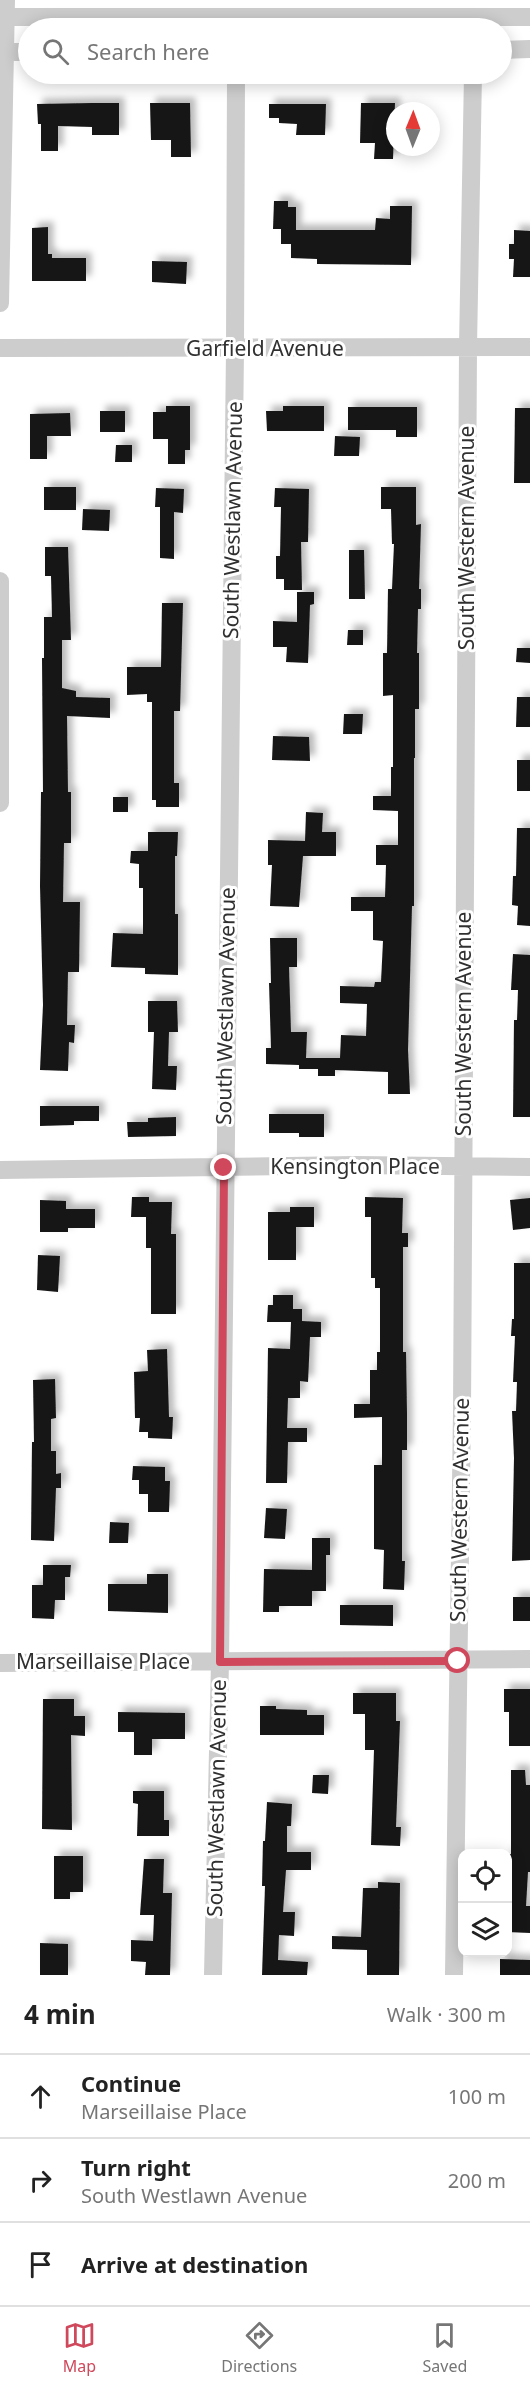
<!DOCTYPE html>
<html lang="en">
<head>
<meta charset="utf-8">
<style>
	body { margin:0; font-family:"Noto Sans",sans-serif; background:#f2f2f2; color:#222 }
	.controls { position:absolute; right:18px; bottom:18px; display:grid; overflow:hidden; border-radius:12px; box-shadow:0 3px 15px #0003 }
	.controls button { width:54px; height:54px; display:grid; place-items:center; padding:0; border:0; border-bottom:2px solid #e0e0e0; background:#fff; color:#222; font:30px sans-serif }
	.compass { position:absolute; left:386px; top:102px; width:54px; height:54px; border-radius:50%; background:#fff; box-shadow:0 3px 15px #0003; rotate:1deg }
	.stop { position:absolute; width:18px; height:18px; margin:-14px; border:4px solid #d0485b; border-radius:50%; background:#fff }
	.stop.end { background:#d0485b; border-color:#fff; box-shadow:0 2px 6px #0008 }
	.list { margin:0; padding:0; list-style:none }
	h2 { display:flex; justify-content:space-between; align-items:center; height:78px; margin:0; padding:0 24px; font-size:26px }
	h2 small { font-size:20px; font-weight:400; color:#767676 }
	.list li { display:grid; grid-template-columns:39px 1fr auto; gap:18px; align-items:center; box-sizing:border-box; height:84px; padding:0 24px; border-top:2px solid #e0e0e0 }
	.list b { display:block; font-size:22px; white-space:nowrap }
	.list p { margin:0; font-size:20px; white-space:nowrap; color:#767676 }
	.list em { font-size:20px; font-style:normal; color:#767676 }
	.icon { flex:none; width:33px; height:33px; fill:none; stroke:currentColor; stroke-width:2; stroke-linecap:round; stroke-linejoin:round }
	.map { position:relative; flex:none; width:530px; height:1975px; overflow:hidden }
	.search { position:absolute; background:#fff; box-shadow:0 3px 15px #0003; left:18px; right:18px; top:18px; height:66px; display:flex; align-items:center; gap:15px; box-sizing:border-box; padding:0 21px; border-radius:33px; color:#767676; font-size:22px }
	.sheet { height:330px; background:#fff }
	nav { display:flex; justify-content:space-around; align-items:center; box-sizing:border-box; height:84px; border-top:2px solid #e0e0e0; background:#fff; font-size:16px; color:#767676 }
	nav a { display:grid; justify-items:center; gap:3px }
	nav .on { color:#d0485b }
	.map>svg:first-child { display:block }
</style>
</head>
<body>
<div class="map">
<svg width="530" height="1975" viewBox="0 0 530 1975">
	<defs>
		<filter id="shadow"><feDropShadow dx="5.5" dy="-5.5" stdDeviation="3" flood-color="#0004"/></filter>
	</defs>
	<rect width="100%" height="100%" fill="#fff"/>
	<path fill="#171717" filter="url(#shadow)" d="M92 103H119V135H92V127L58 126V151H41V124H38L37 104Z
		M150 103H190L191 157H171V140H151Z
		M361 103H395L393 159H374L375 143H360Z
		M269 104H326L325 135H296L297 124 279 123V118H269Z
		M274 201H288V207H296V230H375L376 218 390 219V206H412L411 265 317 264V259L291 258V244H281V229H273Z
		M48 227V254H52V258H86V281H32V228Z
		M514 230 530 231V277H513L514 259H509V244H514Z
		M152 261 187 262 186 284 152 282Z
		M166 406H190V450H185V464H168V439H153V412H166Z
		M283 406H324V431H267L266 411H283Z
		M348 407H417V437H396V430H348Z
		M515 408H530V483H514Z
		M100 411H125V432H100Z
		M70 413 71 436H47V459H30V414Z
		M335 436 360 437 359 456H334Z
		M116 445H132V462H115Z
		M44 487H76V510H44Z
		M381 487H416V525L421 524 419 589H421V609H418L417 653H419V709H415V758H414V906H412L408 1050 410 1094H388V1072L335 1070V1076H318V1069H299V1065L266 1064V1048H271L269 983H271L270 938H297V967H289L291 1032H307L306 1058H340L341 1035 366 1036 367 1004 340 1003V986L374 987 375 982H381L383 941 373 940V911H351V897H385L386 865H376V845H398V811L373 810V796H391V767H393V695L383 696V653H387L388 589H392L394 544H392L391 509H381Z
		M156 488 184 489 183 513 174 512V559L160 558V507H155Z
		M275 488 309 489 308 542H301L302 590H284V579H276V556H280L281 507H274Z
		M83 509 110 510 109 531 82 530Z
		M45 547H68L71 640H62V688L76 691V697L110 698V718L67 716 68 792H71V843H64L63 902H80L79 972H68L67 1025H75L74 1043 69 1042 68 1071 40 1070 43 1005 40 886 41 792H43L42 658H44V617H52L51 576H45Z
		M349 550H364L365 599H349Z
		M297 592H314V604L310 605 308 663 286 662 287 647H273V621L297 622Z
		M162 603H183L180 711H174V783H179V807H156V800H152V702H147V694L127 695V667H161Z
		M348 630H363V645H347Z
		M517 648H530V663L516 662Z
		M517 697H530V727H516Z
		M344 714H363L362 734H343Z
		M273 736 309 737 310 761 272 760Z
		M517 760H530V791H517Z
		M113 797H128V812H113Z
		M306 812 323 813 322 832H336V856H303L299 907 270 906 272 865H268V840L305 841Z
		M517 828H530V926L517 925 518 906 512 905 513 876H516Z
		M148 832H178L177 856H175V914H178V975L145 974V968L111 967 113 933 143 934V888H139V864L130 863 131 851H148Z
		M513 954 530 955V1117H513L514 1020H517L518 990H511Z
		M148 1001H177L178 1032H169L168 1066H177L176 1090 152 1089 154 1032H148Z
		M40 1106H99V1121H74V1125L40 1126Z
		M269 1114H324V1137H299V1133H269Z
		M176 1117V1136L128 1137 127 1122H148V1118Z
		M132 1197H149V1202H172L171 1234H176V1314H151V1248H146V1217H131Z
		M365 1197 403 1198 402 1233H408V1247H403V1352H406L407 1414V1450H402V1561H405L404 1590 383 1589 384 1550 374 1549V1465H382V1417L354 1418V1404H370V1370H377V1352H380V1288H375V1278H371V1217H365Z
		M530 1198V1228L513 1230 510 1200Z
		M40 1200 66 1201V1209H95V1228H68V1232H40Z
		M290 1207H314V1227H296V1260H268V1212H290Z
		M38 1255 60 1256 58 1292 37 1290Z
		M514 1263H530V1560L512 1561 514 1458 512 1411H516L517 1382H513L515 1336H511L512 1319H514Z
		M273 1295H293V1309H302V1321L321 1322V1337H310L308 1382 300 1381V1398H288L287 1428H307V1442H288L287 1483H266L268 1348 290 1349 291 1322H267L268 1305H273Z
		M167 1349 169 1417H173L172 1439 148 1438V1432H139L140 1418H135L134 1372 148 1371 147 1350Z
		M55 1379 56 1418 51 1419V1451H56V1474L61 1473V1488H56L54 1541 31 1540 32 1442H34L33 1380Z
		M133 1466 165 1467V1481H170L169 1512H148V1494H139V1480H132Z
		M266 1508 287 1509 285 1539 264 1538Z
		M110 1522 129 1523 128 1543H109Z
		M312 1538H330V1555H326V1591H312V1606H279V1612H263L264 1569 312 1570Z
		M43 1565H71L70 1577H65V1600H55L54 1619 32 1618V1585H43Z
		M147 1574H168V1613L108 1611V1584H147Z
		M513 1597H530V1621H513Z
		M340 1605H393V1626L340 1625Z
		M504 1689H530V1746H509V1712H504Z
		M353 1693H396V1721H400L396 1827H401L400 1846 371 1845 374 1750H365V1714H353Z
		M43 1699H74V1716H85V1736L71 1735 72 1830 42 1829Z
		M260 1706H276V1709L307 1710V1715H324V1735H260Z
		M118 1712 185 1713V1739H152V1755H134V1732H118Z
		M511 1770H525L526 1785H530V1872H528L526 1906H530V1933L507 1932V1854H511Z
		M313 1775H329L328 1794 312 1793Z
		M133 1791H164V1820H169V1836H137L138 1804 133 1803Z
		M267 1802 292 1804 291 1826H287V1852H311V1870H286L283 1912H295L294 1936 279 1935 278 1960 308 1962 307 1975H262L265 1886H262L263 1841H265Z
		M54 1856H83V1892H70V1899H54Z
		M144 1859H164L163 1893H172L170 1975H145L146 1962 131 1961V1940L153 1941 154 1915H140Z
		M378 1882 400 1883 399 1975H367V1950L332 1949V1936L361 1937 363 1888H378Z
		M40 1943 68 1944V1975H40Z
		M500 1959 530 1960V1975H500Z"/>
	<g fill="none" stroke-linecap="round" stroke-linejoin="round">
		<path stroke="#cdcdcd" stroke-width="18" d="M0 17H530
			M502 50 530 49
			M0 52H28
			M0 303 6 0
			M0 348 530 347
			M0 581V803
			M0 1170 355 1165 530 1167
			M0 1663 530 1659
			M213 1975 220 1662 235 349 236 74
			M454 1975 462 1413 468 347 473 74"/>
	</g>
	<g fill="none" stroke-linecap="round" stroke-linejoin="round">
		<path stroke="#d0485b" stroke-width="8" d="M224 1168 220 1662 458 1661"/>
	</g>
	<g text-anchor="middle" stroke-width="6" stroke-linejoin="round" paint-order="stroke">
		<g font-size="21" fill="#303030" stroke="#fff">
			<text x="265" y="356">Garfield Avenue</text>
			<text transform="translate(233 520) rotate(-89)" y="7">South Westlawn Avenue</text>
			<text transform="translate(467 538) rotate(-90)" y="7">South Western Avenue</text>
			<text transform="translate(226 1006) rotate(-89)" y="7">South Westlawn Avenue</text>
			<text transform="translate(464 1024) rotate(-90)" y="7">South Western Avenue</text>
			<text x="355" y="1174">Kensington Place</text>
			<text transform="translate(460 1510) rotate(-89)" y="7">South Western Avenue</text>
			<text x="103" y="1669">Marseillaise Place</text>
			<text transform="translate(217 1798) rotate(-89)" y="7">South Westlawn Avenue</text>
		</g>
	</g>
</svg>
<div class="controls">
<button><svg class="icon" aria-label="locate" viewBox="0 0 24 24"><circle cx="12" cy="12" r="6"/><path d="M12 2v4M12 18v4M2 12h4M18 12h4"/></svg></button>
<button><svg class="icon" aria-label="layers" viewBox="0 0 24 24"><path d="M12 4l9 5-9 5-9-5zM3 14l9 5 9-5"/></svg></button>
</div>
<svg class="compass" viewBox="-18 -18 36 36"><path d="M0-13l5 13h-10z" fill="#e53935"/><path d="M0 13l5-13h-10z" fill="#767676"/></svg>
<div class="stop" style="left:458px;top:1661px"></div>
<div class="stop end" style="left:224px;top:1168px"></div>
<div class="search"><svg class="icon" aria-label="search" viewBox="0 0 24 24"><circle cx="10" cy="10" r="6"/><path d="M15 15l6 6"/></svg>Search here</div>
</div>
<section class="sheet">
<h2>4 min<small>Walk · 300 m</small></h2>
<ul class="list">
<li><svg class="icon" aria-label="ahead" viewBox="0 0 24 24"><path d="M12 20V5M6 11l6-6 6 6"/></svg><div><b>Continue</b><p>Marseillaise Place</p></div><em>100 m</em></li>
<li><svg class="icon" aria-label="right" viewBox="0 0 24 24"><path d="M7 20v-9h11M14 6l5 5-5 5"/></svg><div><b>Turn right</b><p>South Westlawn Avenue</p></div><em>200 m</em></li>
<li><svg class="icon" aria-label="arrive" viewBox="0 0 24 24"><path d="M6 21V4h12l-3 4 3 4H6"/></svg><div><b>Arrive at destination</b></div></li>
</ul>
</section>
<nav>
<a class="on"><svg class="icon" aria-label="map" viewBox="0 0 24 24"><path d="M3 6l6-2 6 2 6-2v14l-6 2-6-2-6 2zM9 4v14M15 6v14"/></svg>Map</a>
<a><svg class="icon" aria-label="directions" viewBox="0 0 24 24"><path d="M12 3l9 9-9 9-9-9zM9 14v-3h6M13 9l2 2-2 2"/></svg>Directions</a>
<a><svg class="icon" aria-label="saved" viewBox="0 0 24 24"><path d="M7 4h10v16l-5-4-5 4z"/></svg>Saved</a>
</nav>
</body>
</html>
